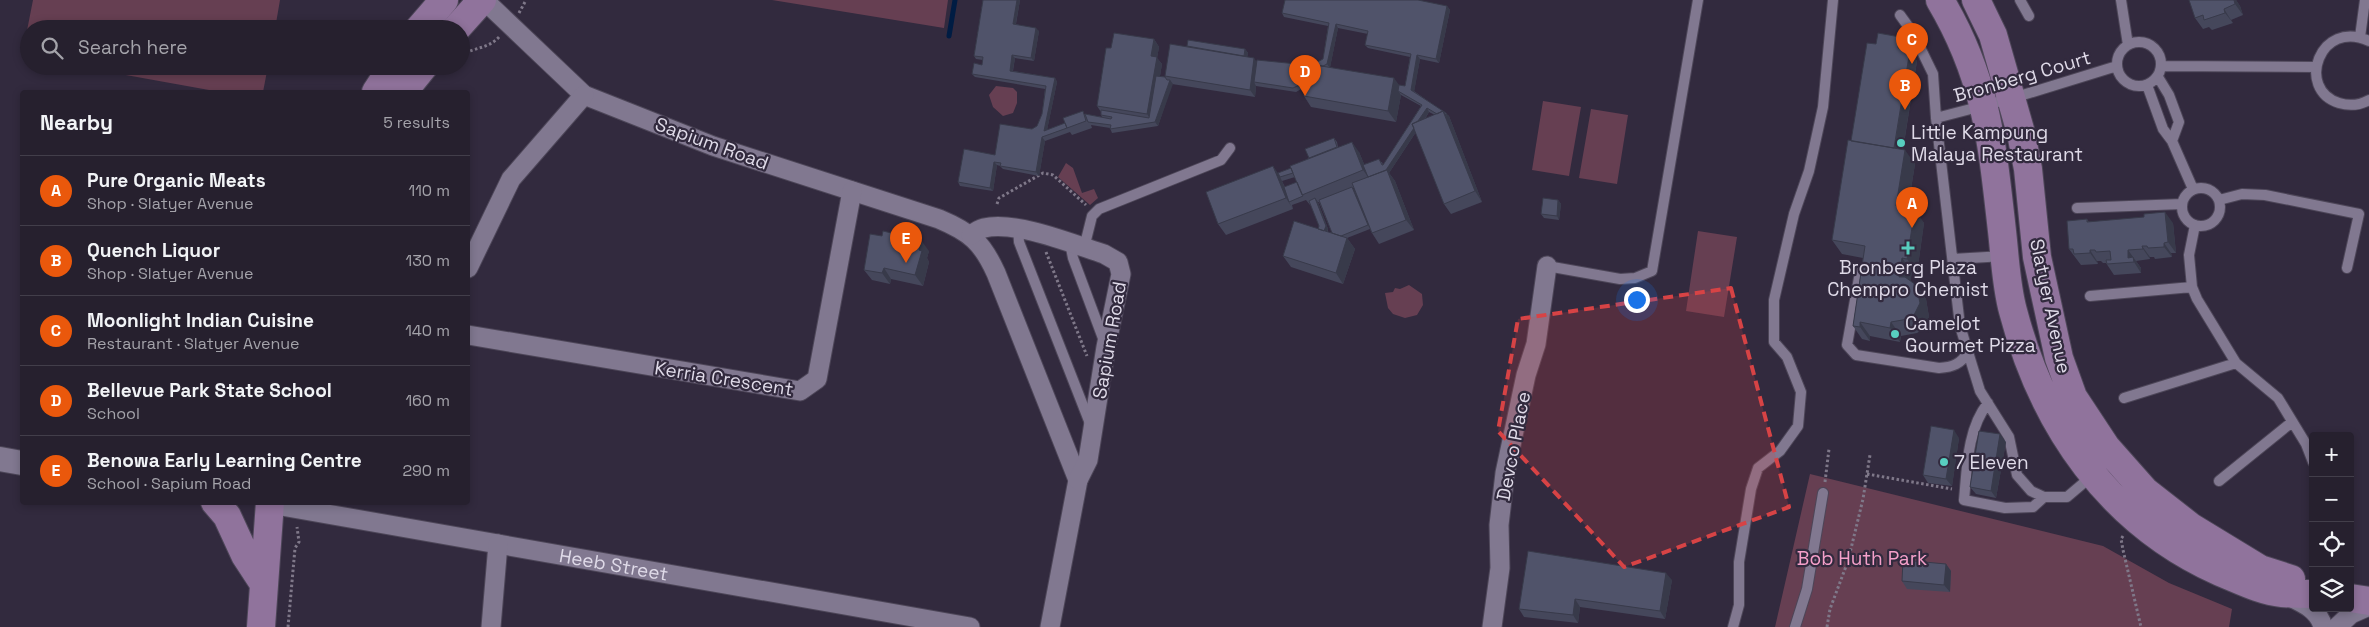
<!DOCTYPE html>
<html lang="en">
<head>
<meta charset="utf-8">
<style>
	body { margin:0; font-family:"Space Grotesk",sans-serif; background:#322d3a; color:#f1f3f6 }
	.controls { position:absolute; right:15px; bottom:15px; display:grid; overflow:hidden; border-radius:5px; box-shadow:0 2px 8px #0003 }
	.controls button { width:45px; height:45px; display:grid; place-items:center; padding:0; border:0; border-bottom:1px solid #423e4a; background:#26202e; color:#f1f3f6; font:25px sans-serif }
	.you { position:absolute; left:1636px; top:299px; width:18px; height:18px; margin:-12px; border:4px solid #fff; border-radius:50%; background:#1a73e8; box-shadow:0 0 0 8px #1a73e833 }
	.badge { display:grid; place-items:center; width:32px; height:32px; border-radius:50%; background:#ea580c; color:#fff; font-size:16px; font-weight:700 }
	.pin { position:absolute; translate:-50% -41px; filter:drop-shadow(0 1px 2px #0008) }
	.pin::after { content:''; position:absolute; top:26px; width:18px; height:15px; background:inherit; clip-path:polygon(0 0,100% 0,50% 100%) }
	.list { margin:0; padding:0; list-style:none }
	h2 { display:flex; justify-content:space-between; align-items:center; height:65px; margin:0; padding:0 20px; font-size:21px }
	h2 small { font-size:16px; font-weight:400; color:#a4a3aa }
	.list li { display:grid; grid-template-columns:32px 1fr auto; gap:15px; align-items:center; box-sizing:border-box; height:70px; padding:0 20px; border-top:1px solid #423e4a }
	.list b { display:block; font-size:19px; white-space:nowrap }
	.list p { margin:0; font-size:16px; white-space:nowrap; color:#a4a3aa }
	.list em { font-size:16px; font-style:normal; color:#a4a3aa }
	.icon { flex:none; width:28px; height:28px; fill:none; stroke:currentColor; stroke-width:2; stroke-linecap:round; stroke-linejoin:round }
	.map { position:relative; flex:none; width:2369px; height:627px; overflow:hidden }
	.search { position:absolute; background:#26202e; box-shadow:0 2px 8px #0003; left:20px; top:20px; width:450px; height:55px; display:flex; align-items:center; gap:12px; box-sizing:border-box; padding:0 18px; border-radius:28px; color:#a4a3aa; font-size:19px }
	.panel { position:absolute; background:#26202e; box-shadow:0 2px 8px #0003; left:20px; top:90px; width:450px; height:415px; border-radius:5px }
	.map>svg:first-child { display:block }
</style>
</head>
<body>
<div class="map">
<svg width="2369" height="627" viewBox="0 0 2369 627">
	<rect width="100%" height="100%" fill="#322a3e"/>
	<path fill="#663f52" d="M33 0H280L275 29H29V58L22 56Z
		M772 0H948L944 28Z
		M76 66H268L263 92H220Z
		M996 86 1013 88 1017 92V103L1013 113 1003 116 993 107 989 95Z
		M1543 101 1581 107 1569 176 1532 170Z
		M1591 109 1628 115 1617 184 1579 178Z
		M1066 163 1073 168 1082 193 1094 189 1098 198 1090 205 1058 177Z
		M1698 231 1737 237 1724 317 1686 311Z
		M1409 285 1422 294 1423 305 1417 315 1405 318 1393 314 1388 308 1385 293 1393 292 1395 288 1400 289Z
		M1810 474 2103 546 2169 583 2232 609 2229 627H1775Z"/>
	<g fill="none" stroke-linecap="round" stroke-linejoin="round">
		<path stroke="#001c43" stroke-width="5" d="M949 36 955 0"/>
		<defs>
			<path id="service" d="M2020 0 2029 16
				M2121 0 2128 45
				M1900 15 1913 33 1933 74 1936 118 1960 326 1980 391 2009 437 2017 475 2031 491 2044 497H2067L2093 475
				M2360 37 2365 0
				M2369 41C2320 18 2295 89 2339 103 2349 106 2360 105 2369 100
				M2117 64a22 22 0 1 1 44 0a22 22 0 1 1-44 0Z
				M2162 66 2316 67
				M2158 77 2169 95 2179 122 2172 141
				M2147 85 2163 129 2172 141 2193 189
				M1936 118 2013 98 2117 66
				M2182 207a19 19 0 1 1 38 0a19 19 0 1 1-38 0Z
				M2219 200 2242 194 2265 195 2359 214 2347 268
				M2077 208 2182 204
				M2195 225 2189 255 2192 287 2197 299 2236 363 2278 398 2306 444 2313 462
				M1018 228 1019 242 1091 426
				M1070 243 1073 258 1104 341
				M1084 248 1092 216 1099 209 1221 160 1230 148
				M1953 259 2004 256
				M1547 266 1620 279 1635 278 1652 271 1698 0
				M1860 272 1847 345 1856 355 1939 368C1953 367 1961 364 1968 352
				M2090 296 2192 287
				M2124 398 2236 363
				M1988 403C1967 429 1967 469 1964 500L2005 508 2033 507 2044 497
				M2219 481 2292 422
				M1733 627 1739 605V562L1751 489 1758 468 1780 451 1798 426 1801 392 1787 357 1774 342V300L1794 214 1809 171 1823 107 1833 0
				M1795 627 1807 589 1823 493"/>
			<g id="minor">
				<path d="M484 0 584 95 713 146 939 219C970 232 982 242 996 273L1078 480 1050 627"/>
				<path d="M971 235C975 232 980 229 984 228 1014 220 1073 244 1104 254L1118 262 1121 274 1106 347 1088 460 1078 480"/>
				<path d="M468 268 511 179 584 95"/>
				<path d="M468 335 800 391 817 379 852 191"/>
				<path id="s1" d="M270 504 970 627"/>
				<path d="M2288 596C2303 603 2319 610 2323 627"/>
				<path d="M491 627 498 544"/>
				<path d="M1492 627 1500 568 1499 525 1505 473 1526 375 1536 344 1547 266"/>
				<path d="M2337 627 2351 614 2369 606"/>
			</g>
			<path id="tertiary" d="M0 459 22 463"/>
			<path id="secondary" d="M1940 0C1987 79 1992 143 2002 231 2005 257 2006 286 2013 311 2043 426 2110 523 2220 572 2240 580 2261 591 2282 593 2292 594 2303 594 2313 594
				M1976 0 1993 35 2021 133 2028 169 2037 257 2059 358 2073 397 2106 447 2145 491 2191 527 2260 569 2291 579
				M419 29 444 0
				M456 29 482 0
				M376 92 393 66
				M403 92 424 66
				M215 502 227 516 245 555 264 584
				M2350 598 2369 601
				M261 627 270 502"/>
		</defs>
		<use href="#service" stroke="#4d4658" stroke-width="12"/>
		<use href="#minor" stroke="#4d4658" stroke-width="21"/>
		<use href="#tertiary" stroke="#4d4658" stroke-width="26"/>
		<use href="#secondary" stroke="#4d4658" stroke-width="30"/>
		<path stroke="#7f7889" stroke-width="3" stroke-dasharray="2.5 2.5" stroke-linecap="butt" d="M519 13 526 0
			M461 55C475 47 488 49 499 37
			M445 72 451 66
			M997 204 999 198 1043 173 1053 175 1086 205
			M1046 252 1087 356
			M1867 474 1952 489
			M1825 482 1829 449
			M2123 536 2121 539 2123 550 2141 627
			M288 627 295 548 299 542 297 527
			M1827 627 1830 609 1848 561 1863 499 1870 455"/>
		<use href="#service" stroke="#817890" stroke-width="10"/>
		<use href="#minor" stroke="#817890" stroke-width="19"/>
		<use href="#tertiary" stroke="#817890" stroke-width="24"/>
		<use href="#secondary" stroke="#90739c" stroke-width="28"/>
	</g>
	<path fill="#45475b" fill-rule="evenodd" d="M983 0H1020L1016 24 1039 31 1034 61 1015 58 1013 71 1055 78 1057 82 1047 130 1065 123 1085 114 1102 117 1101 115V112L1097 106 1111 48 1154 39 1159 47 1157 58 1162 64 1160 76 1165 77 1187 46 1245 49 1248 53 1247 57 1257 62 1297 64 1300 68 1298 78 1307 74 1312 65 1323 59 1328 26 1284 17 1282 13 1447 6 1450 10 1439 63 1420 59 1414 91 1449 116 1482 202 1451 214 1444 204 1416 132 1389 173 1395 181 1414 230 1379 244 1372 233 1370 229 1347 238 1355 249 1343 284 1291 267 1283 256 1318 229 1319 226 1311 205H1310L1306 200 1292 205 1293 209 1226 235 1218 224 1278 173 1291 168 1309 158 1334 138 1337 142 1338 147 1359 152 1364 164 1382 162 1383 165 1421 106 1401 95 1396 122 1311 107 1304 96 1305 87 1296 92 1256 86 1255 97 1172 84 1158 126 1112 133 1110 128 1091 125 1092 128 1072 135 1070 132 1045 141 1039 176 1003 169 1000 166 997 165 993 191 960 186 958 182 1032 129 1037 126 1042 114 1045 89 975 77 972 74 982 65 983 60 976 59 974 56ZM1338 28 1368 34 1365 45 1368 48 1410 57 1405 86 1399 85 1330 67ZM1429 112 1435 115 1425 119ZM1295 177 1297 182 1285 187 1282 181ZM1353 188H1354L1367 220 1355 191ZM1318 202H1319L1332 233 1328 232V229Z
		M2236 0 2240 6 2243 15 2231 20 2233 23 2212 30 2209 27 2203 29 2195 18Z
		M1900 37 1907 47V49L1917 61 1903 150 1915 164 1908 208 1924 223 1917 273 1912 272 1910 281 1926 299 1929 317 1923 329 1917 333 1901 336 1900 342 1870 336V341L1862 339 1853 326 1863 258 1842 254 1832 240 1851 141 1876 44Z
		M1558 200 1561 204 1559 220 1544 218 1541 214Z
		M2087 219 2089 222 2173 223 2176 253H2171L2172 257 2155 259 2154 257H2150V259L2136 261 2141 268V273L2114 275 2106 263H2103L2101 261H2097L2098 264 2081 265 2069 249Z
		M929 251 927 258 929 262 923 286 891 279 890 284 872 280 864 270Z
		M1959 438 1952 486 1928 483 1923 475Z
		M2006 442 1996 498 1976 494 1970 487Z
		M1946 564 1951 571 1950 592 1907 589 1902 581Z
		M1672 580 1665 619 1580 607 1578 623 1524 617 1519 609Z"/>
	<path fill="#383a4a" d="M1017 0H1020L1015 28 1013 24Z
		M2231 0H2236L2240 6 2243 15 2235 4Z
		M1447 6 1450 10 1439 63 1436 59Z
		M2224 9 2231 20 2233 23 2225 13Z
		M1336 24 1338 28 1330 68 1327 64Z
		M1036 28 1039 31 1034 61 1031 58Z
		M1900 37 1907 47 1905 59 1898 48Z
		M1154 39 1159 47 1157 58 1162 64 1152 121 1147 114 1151 56Z
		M1245 49 1248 53 1246 63 1244 59Z
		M1910 50 1917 61 1901 161 1894 151Z
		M1012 55 1015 58 1012 74 1010 71Z
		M1417 55 1420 59 1414 93 1411 90Z
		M1254 58 1259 65 1254 82 1256 86 1255 97 1250 90Z
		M1297 64 1300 68 1297 83 1295 79Z
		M1055 78 1057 82 1046 135 1044 131Z
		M1394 78 1402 89 1398 91 1401 95 1396 122 1388 111Z
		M1170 80 1173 84 1158 126 1155 122Z
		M1427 108 1429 112 1389 173 1395 181 1414 230 1406 220 1386 170Z
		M1443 111 1446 113 1449 116 1482 202 1475 191Z
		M1042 137 1045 141 1039 176 1036 172Z
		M1352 142 1359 152 1371 181 1363 170Z
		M1905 150 1915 164 1906 220 1896 206Z
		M994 162 997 165 993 191 990 188Z
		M1273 166 1280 176V177L1282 181 1290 201 1289 202 1293 209 1286 198Z
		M1352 187 1355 191 1370 229 1368 225Z
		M1315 198 1318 202 1328 229 1325 239Z
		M1558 200 1561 204 1559 220 1557 216Z
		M1915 209 1924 223 1917 273 1907 259Z
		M2165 212 2173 223 2176 253 2168 242Z
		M1347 238 1355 249 1343 284 1336 273Z
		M921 240 929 251 927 258 929 262 923 286 915 275Z
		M2164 243 2171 253 2172 257 2164 247Z
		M2142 246 2150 257V259L2143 249Z
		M2090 250 2097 261 2098 264 2090 253Z
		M2128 250 2141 268V273L2134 262 2128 258Z
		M1902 258 1912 272 1909 291 1899 277Z
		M884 268 891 279 890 284 882 273Z
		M1916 285 1926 299 1929 317 1923 329 1914 315Z
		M1860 322 1870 336V341L1860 327Z
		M1891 322 1901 336 1900 342 1890 328Z
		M1954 430 1959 438 1952 486 1946 479Z
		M2000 434 2006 442 1996 498 1991 491Z
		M1946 564 1951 571 1950 592 1944 585Z
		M1666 573 1672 580 1665 619 1660 611Z
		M1575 599 1580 607 1578 623 1573 615Z"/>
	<path fill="#50536a" stroke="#383a4a" d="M983 0H1017L1013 24 1036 28 1031 58 1012 55 1010 71 1055 78 1044 131 1065 123 1067 128 1042 137 1036 172 1000 166 1001 163 994 162 990 188 958 182 964 149 995 155 1000 124 1032 129 1037 126 1042 114 1046 86 972 74 974 63 982 65 983 57 974 56Z
		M1285 0H1418L1447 6 1436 59 1417 55 1411 90 1446 113 1448 118 1443 111 1437 114 1427 108 1418 121 1412 124 1414 128 1386 170 1368 177 1363 165 1379 159 1382 165H1383L1422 105 1398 91 1399 85 1405 86 1411 54 1365 45 1368 31 1336 24 1327 64 1323 66 1312 65 1323 59 1329 23 1282 13Z
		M2189 0H2234L2235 4 2224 9 2225 13 2204 20 2203 15 2195 18Z
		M1114 33 1154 39 1151 56 1157 57 1147 114 1097 106 1106 48H1111Z
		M1878 33 1900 37 1898 48 1910 50 1894 148 1851 141 1867 43 1876 44Z
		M1188 40 1245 49 1244 56 1187 46Z
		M1170 44 1254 58 1250 90 1165 76Z
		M1257 60 1297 64 1295 79 1307 74 1305 68 1309 66 1306 82 1293 88 1254 82Z
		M1309 64 1394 78 1388 111 1304 96Z
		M1156 76 1165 77 1167 80H1170L1155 122 1110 129 1111 125 1088 122 1085 114 1111 119 1112 117 1101 115V110L1149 118Z
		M1083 111 1086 121 1067 128 1063 118Z
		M1443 111 1475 191 1444 204 1412 124Z
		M1334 138 1337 147 1309 158 1305 149Z
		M1848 140 1905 150 1896 206 1915 209 1907 259 1902 258 1899 277H1905L1916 285 1920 303 1914 315 1908 319 1891 322 1890 328 1860 322V327L1853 326 1865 246 1832 240Z
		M1352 142 1363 170 1302 195 1290 166Z
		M1273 166 1286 198 1218 224 1206 192Z
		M1291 168 1293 173 1280 177 1278 173Z
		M1387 170 1406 220 1372 233 1352 183Z
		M1297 182 1303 196 1289 202 1284 187Z
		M1352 187 1368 225 1341 236 1332 233 1319 200Z
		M1315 198 1326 226 1324 231 1318 229 1319 226 1309 201Z
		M1543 198 1558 200 1557 216 1541 214Z
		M2165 212 2168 242 2164 243V247L2148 248 2147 246H2142L2143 249 2128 250V258L2133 257 2134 262 2107 264 2106 260H2111L2110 251 2096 252 2095 250H2090V253L2074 254 2073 249H2069L2067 221 2087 219V222L2144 217V214Z
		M1294 221 1347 238 1336 273 1283 256Z
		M883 231 921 240 919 250 922 251 915 275 884 268 882 273 864 270 870 234 882 236Z
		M1931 426 1954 430 1946 479 1923 475Z
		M1979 431 2000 434 1991 491 1970 487Z
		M1528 551 1666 573 1660 611 1575 599 1573 615 1519 609Z
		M1903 560 1946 564 1944 585 1902 581Z"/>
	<path fill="#d74345" fill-opacity="0.2" stroke="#d74345" stroke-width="4" stroke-dasharray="10 6" stroke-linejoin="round" d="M1731 288 1789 507 1624 567 1498 431 1518 319Z"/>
	<g fill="#58cebf" stroke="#322a3e" stroke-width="2">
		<circle cx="1901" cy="143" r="5"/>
		<path d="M1905.5 240.5h5v5h5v5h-5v5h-5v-5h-5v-5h5z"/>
		<circle cx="1895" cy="334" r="5"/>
		<circle cx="1944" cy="462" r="5"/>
	</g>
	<g text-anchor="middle" stroke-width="4.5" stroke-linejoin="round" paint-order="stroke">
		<g font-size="19" fill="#dfdae8" stroke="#322a3e">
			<text transform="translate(2022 76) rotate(-16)" y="7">Bronberg Court</text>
			<text transform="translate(712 143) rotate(20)" y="7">Sapium Road</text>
			<text transform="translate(2051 306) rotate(78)" y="7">Slatyer Avenue</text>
			<text transform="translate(1109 340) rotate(-80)" y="7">Sapium Road</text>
			<text transform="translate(724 378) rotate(9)" y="7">Kerria Crescent</text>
			<text transform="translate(1513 446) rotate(-79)" y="7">Devco Place</text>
			<text dy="7" stroke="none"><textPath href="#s1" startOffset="349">Heeb Street</textPath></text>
		</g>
		<g font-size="19" fill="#dfdae8" stroke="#322a3e" text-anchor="start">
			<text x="1911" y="139">Little Kampung<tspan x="1911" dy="22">Malaya Restaurant</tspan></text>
			<text x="1908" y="274" text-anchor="middle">Bronberg Plaza<tspan x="1908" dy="22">Chempro Chemist</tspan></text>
			<text x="1905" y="330">Camelot<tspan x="1905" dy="22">Gourmet Pizza</tspan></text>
			<text x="1954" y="469">7 Eleven</text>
		</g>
		<g font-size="19" fill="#f5a0ca" stroke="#322a3e">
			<text x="1862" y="565">Bob Huth Park</text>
		</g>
	</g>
</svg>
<div class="controls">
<button>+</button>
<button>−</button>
<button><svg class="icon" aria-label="locate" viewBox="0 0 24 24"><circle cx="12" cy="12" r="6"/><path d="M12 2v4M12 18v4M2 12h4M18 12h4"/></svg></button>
<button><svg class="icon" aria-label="layers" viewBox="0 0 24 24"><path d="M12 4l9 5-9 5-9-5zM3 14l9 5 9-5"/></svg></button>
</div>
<div class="you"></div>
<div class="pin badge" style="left:1912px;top:228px">A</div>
<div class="pin badge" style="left:1905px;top:110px">B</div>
<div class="pin badge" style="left:1912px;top:64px">C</div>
<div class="pin badge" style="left:1305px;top:96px">D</div>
<div class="pin badge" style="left:906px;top:263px">E</div>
<div class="search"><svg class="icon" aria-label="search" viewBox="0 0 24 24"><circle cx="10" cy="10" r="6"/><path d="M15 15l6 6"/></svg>Search here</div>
<section class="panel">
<h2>Nearby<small>5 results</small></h2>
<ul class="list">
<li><span class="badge">A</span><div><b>Pure Organic Meats</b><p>Shop · Slatyer Avenue</p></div><em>110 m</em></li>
<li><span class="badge">B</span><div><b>Quench Liquor</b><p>Shop · Slatyer Avenue</p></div><em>130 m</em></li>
<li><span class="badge">C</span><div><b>Moonlight Indian Cuisine</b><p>Restaurant · Slatyer Avenue</p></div><em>140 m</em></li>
<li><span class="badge">D</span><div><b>Bellevue Park State School</b><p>School</p></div><em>160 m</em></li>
<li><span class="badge">E</span><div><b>Benowa Early Learning Centre</b><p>School · Sapium Road</p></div><em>290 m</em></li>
</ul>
</section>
</div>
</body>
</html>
